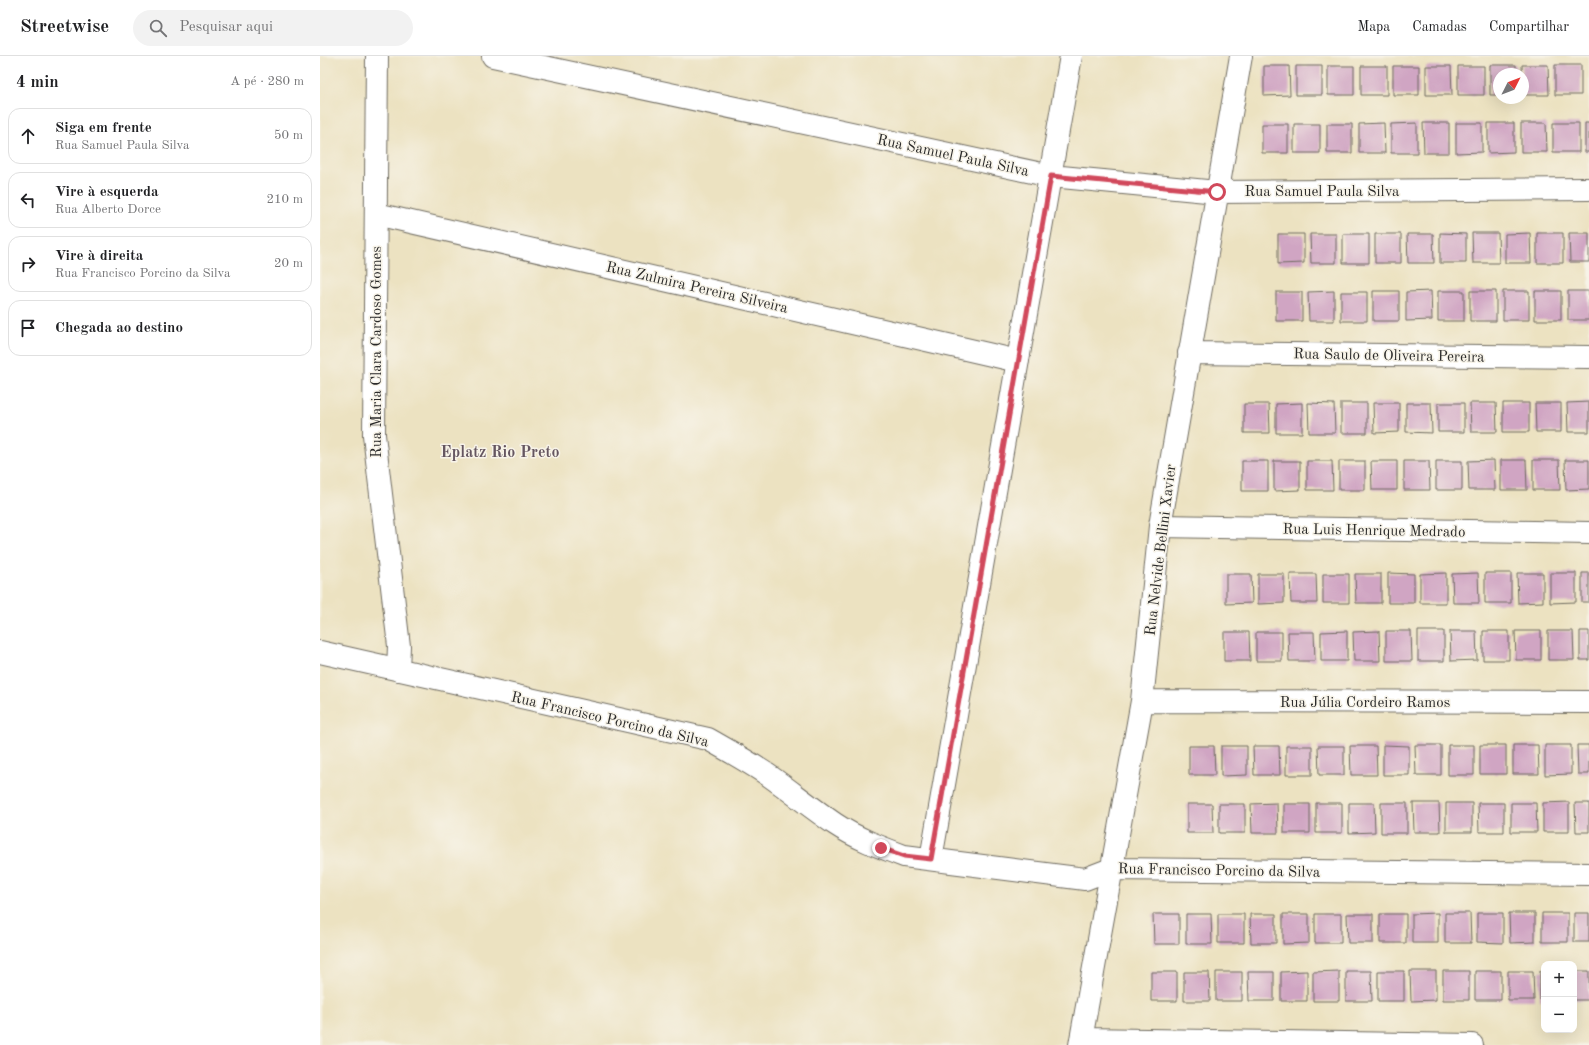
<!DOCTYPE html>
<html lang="pt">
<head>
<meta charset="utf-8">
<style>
	body { margin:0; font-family:"Old Standard TT",serif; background:#f2f2f2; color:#202124 }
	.controls { position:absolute; right:12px; bottom:12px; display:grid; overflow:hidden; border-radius:8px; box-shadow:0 4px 16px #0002 }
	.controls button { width:36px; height:36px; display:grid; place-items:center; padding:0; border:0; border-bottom:1px solid #e0e0e0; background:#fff; color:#202124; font:20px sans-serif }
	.compass { position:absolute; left:1173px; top:12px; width:36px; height:36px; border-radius:50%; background:#fff; box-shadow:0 4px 16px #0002; rotate:48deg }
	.stop { position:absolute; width:12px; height:12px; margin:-9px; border:3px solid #d1495b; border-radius:50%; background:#fff }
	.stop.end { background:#d1495b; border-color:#fff; box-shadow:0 1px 4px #0008 }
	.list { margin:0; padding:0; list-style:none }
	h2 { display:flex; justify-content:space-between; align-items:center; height:52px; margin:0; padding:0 16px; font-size:17px }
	h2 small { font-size:13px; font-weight:400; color:#757577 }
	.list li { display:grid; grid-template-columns:26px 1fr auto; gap:12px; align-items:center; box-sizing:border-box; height:56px; margin:0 8px 8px; padding:0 8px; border:1px solid #e0e0e0; border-radius:12px }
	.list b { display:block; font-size:15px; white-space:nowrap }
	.list p { margin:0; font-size:13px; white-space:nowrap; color:#757577 }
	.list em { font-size:13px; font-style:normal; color:#757577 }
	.icon { flex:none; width:22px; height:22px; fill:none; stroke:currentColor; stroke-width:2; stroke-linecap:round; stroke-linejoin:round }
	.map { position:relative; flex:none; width:1269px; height:989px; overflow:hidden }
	header { display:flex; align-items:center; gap:24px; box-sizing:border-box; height:56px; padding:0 20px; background:#fff; border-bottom:1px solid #e0e0e0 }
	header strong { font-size:19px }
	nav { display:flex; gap:22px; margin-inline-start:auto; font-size:14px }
	.search { width:280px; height:36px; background:#f2f2f2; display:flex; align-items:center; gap:10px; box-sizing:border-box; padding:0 14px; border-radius:22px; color:#757577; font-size:15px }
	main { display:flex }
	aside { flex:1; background:#fff }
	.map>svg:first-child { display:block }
</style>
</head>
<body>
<header>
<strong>Streetwise</strong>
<div class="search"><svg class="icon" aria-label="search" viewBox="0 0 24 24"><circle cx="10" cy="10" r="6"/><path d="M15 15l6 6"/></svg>Pesquisar aqui</div>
<nav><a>Mapa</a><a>Camadas</a><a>Compartilhar</a></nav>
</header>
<main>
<aside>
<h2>4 min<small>A pé · 280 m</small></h2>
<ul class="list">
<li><svg class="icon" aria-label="ahead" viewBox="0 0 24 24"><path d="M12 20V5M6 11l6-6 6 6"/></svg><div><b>Siga em frente</b><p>Rua Samuel Paula Silva</p></div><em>50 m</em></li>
<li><svg class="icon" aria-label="left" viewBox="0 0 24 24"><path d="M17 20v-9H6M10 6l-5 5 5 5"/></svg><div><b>Vire à esquerda</b><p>Rua Alberto Dorce</p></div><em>210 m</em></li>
<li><svg class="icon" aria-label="right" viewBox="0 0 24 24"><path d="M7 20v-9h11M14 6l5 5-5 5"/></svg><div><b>Vire à direita</b><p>Rua Francisco Porcino da Silva</p></div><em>20 m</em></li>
<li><svg class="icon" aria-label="arrive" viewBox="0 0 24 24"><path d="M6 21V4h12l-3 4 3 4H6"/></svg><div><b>Chegada ao destino</b></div></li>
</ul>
</aside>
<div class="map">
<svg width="1269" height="989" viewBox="0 0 1269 989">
	<rect width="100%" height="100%" fill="#f7f3e8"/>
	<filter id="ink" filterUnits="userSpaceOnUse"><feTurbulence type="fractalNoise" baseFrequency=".025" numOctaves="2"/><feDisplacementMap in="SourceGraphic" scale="8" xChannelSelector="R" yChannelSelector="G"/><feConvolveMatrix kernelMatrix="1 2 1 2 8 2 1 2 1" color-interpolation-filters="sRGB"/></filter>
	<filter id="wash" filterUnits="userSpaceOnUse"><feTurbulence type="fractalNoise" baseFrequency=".012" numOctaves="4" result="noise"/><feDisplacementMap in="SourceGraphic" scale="16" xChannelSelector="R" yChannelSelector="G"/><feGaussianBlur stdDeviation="0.9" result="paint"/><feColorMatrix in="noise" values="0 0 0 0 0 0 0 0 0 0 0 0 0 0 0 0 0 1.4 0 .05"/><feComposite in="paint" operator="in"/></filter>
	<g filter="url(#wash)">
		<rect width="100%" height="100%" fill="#ece2c1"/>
		<g id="blocks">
			<path fill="#d0a5c3" d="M1170 9H1196V18H1179V39H1170Z
				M1202 9H1228L1229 39H1203Z
				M1235 9H1261V39H1235Z
				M944 10H969L970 39 944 40Z
				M976 10H1002V39H976Z
				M1008 10H1034V39H1008Z
				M1041 10H1067V39H1041Z
				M1073 10H1099V39H1073Z
				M1106 10H1131L1132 39H1106Z
				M1138 10H1164V39H1138Z
				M1064 67 1065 97H1039V68Z
				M1097 67V97H1071V68Z
				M1103 67H1129V97H1104Z
				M1136 67H1162V96L1136 97Z
				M1168 67H1194V96L1168 97Z
				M1201 67H1226L1227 96H1201Z
				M1233 67H1259V96H1233Z
				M1265 67H1269V96H1265Z
				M942 68H968V97H942Z
				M974 68H1000V97H974Z
				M1007 68H1032V97H1007Z
				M1120 177 1146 178V207H1120Z
				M1152 177H1178L1179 207H1153Z
				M1210 177 1211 207H1185V178Z
				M1217 177H1243V207H1217Z
				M1249 177H1269V206H1250Z
				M958 178H984V207L958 208Z
				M990 178H1016V207H991Z
				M1023 178H1049V207H1023Z
				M1055 178H1081V207H1055Z
				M1087 178H1113L1114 207H1088Z
				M1014 235V265H989L988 236Z
				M1053 235H1079V265H1053Z
				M1111 235 1112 264 1086 265V236Z
				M1118 235H1144V265H1118Z
				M1150 235H1176V265H1150Z
				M1183 235H1209V264H1183Z
				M1215 235H1241V264H1215Z
				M1248 235H1269V264H1248Z
				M956 236H982V265H956Z
				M1021 236H1047V265H1021Z
				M1269 346V376H1248L1247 347Z
				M982 347V377H956V348Z
				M988 347 1014 348 1015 377H989Z
				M1021 347H1047V377H1021Z
				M1053 347H1079V376L1054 377Z
				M1086 347H1111L1112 377 1086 376Z
				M1118 347H1144V376H1118Z
				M1150 347H1176L1177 376H1151Z
				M1183 347H1209V376H1183Z
				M1215 347H1241V376H1216Z
				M924 348H949L950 377H924Z
				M1174 404 1175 434H1149L1148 405Z
				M1181 404H1206L1207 434H1181Z
				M1213 404H1239L1240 434H1213Z
				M1245 404H1269V433L1246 434Z
				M922 405H948V435H922Z
				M954 405H980V434L954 435Z
				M987 405H1012L1013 434H987Z
				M1019 405H1045V434H1019Z
				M1051 405H1077V434H1052Z
				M1084 405H1109L1110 434H1084Z
				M1116 405H1142V434H1116Z
				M1068 517 1094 518V547H1068Z
				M1126 517V547H1100V518Z
				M1158 517 1159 547H1133L1132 518Z
				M1165 517H1191V547H1165Z
				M1197 517H1223V546L1198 547Z
				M1230 517H1256V546L1230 547Z
				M1262 517H1269V546H1262Z
				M906 518H931L932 547 906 548Z
				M938 518H964V547L938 548Z
				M970 518H996L997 547H971Z
				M1003 518H1029V547H1003Z
				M1035 518H1061V547H1036Z
				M1027 575V605H1001V576Z
				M1059 575 1060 605H1034L1033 576Z
				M1066 575H1091L1092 605H1066Z
				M1098 575H1124V605H1098Z
				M1130 575H1156L1157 604 1131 605Z
				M1163 575H1189V604H1163Z
				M1195 575H1221V604H1196Z
				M1228 575H1253L1254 604H1228Z
				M1260 575H1269V604H1260Z
				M904 576H929L930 605H904Z
				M936 576H962V605H936Z
				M968 576H994L995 605H969Z
				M1063 689 1089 690V719H1063Z
				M1095 689H1121V719H1096Z
				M1128 689H1154V719H1128Z
				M1160 689H1186V718H1160Z
				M1193 689H1218L1219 718H1193Z
				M1225 689H1251V718L1225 719Z
				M1257 689H1269V718H1258Z
				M869 690H894L895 719H869Z
				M901 690H927V719L901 720Z
				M933 690H959L960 719H934Z
				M966 690H992V719H966Z
				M998 690H1024V719H999Z
				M1030 690H1056L1057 719H1031Z
				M1249 746V776H1223V747Z
				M957 747 958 777H932L931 748Z
				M996 747H1022V777H996Z
				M1029 747H1054L1055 776 1029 777Z
				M1061 747H1087V777H1061Z
				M1093 747H1119L1120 776H1094Z
				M1126 747H1152V776H1126Z
				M1158 747H1184V776H1159Z
				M1191 747H1216L1217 776H1191Z
				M1255 747H1269V776H1256Z
				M867 748H892L893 777H867Z
				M899 748H925V777H899Z
				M964 748H990V777H964Z
				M1118 857V887H1092V858Z
				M1125 857H1150L1151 887H1125Z
				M1157 857H1183V887L1157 886Z
				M1189 857H1215V886L1190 887Z
				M1222 857H1248V886H1222Z
				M1254 857H1269V886H1254Z
				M833 858H859V888H834Z
				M866 858H891L892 888H866Z
				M898 858H924V887H898Z
				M930 858H956V887H931Z
				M963 858H989V887L963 888Z
				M995 858H1021V887H995Z
				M1027 858H1053V887H1028Z
				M1060 858H1086V887H1060Z
				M987 915V945H961V916Z
				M1019 915V945H993V916Z
				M1026 915H1051L1052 945H1026Z
				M1058 915H1084V945H1058Z
				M1090 915H1116V944L1091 945Z
				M1123 915H1149V944H1123Z
				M1155 915H1181V944H1155Z
				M1188 915H1213L1214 944H1188Z
				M1220 915H1224V944H1220Z
				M1254 915H1269V944H1254Z
				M831 916H857V945H831Z
				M864 916H889L890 945H864Z
				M896 916H922V945H896Z
				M928 916H954V945H929Z"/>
		</g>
	</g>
	<g filter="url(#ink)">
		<use href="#blocks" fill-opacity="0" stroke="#6f6b60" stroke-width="1"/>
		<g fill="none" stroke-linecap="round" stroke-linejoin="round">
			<defs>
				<path id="minor" d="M57 0 54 379 79 590 78 614
					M173 0 731 120 897 136 1269 133
					M56 158 698 305
					M869 297 1269 301
					M840 470 1269 477
					M0 596 388 683C409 695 431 707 451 721 472 736 493 753 515 768 536 782 560 791 584 800L765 823 791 813 1269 818
					M822 645 1269 646
					M611 803 751 0
					M761 983 1152 989
					M760 989 822 645 840 470 921 0"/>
			</defs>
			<use href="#minor" stroke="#6f6b60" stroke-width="24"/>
			<use href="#minor" stroke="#fff" stroke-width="22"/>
		</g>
	</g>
	<g fill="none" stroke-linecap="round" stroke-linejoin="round" filter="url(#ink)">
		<path stroke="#d1495b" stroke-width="5" d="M561 792 584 800 611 803 731 120 897 136"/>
	</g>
	<g text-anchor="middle" stroke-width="3" stroke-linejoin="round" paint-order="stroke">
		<g font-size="15" fill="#2b2b2b" stroke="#f7f3e8">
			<text transform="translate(633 99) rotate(12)" y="5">Rua Samuel Paula Silva</text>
			<text x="1002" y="140">Rua Samuel Paula Silva</text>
			<text transform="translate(377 231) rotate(13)" y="5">Rua Zulmira Pereira Silveira</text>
			<text transform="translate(56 296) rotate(-90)" y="5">Rua Maria Clara Cardoso Gomes</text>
			<text transform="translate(1069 299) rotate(1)" y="5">Rua Saulo de Oliveira Pereira</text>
			<text transform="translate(1054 474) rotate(1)" y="5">Rua Luis Henrique Medrado</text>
			<text transform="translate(840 494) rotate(-83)" y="5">Rua Nelvide Bellini Xavier</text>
			<text x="1045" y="651">Rua Júlia Cordeiro Ramos</text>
			<text transform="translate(290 663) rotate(13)" y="5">Rua Francisco Porcino da Silva</text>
			<text transform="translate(899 814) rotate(1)" y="5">Rua Francisco Porcino da Silva</text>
		</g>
		<g font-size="16" font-weight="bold" fill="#655660" stroke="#f7f3e8">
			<text x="180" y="401">Eplatz Rio Preto</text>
		</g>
	</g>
</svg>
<div class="controls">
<button>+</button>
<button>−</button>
</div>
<svg class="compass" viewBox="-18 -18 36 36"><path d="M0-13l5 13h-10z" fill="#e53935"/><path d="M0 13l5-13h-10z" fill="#757577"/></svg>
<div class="stop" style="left:897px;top:136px"></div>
<div class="stop end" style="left:561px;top:792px"></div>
</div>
</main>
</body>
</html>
